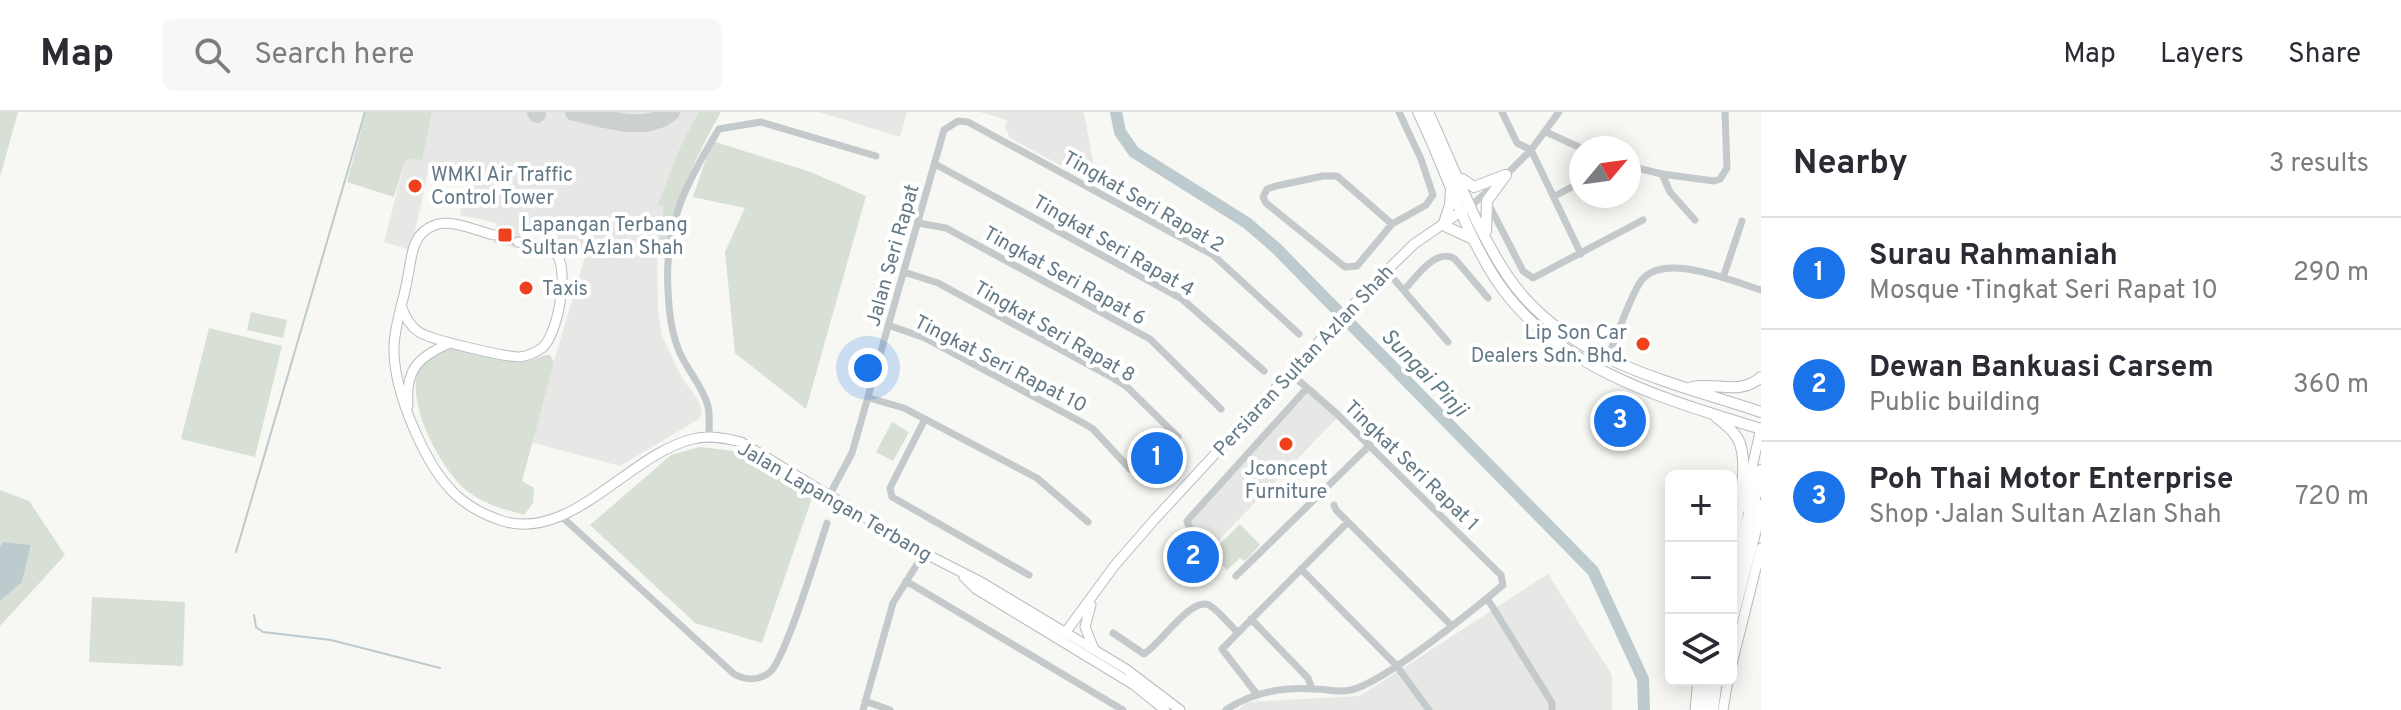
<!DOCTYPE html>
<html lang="en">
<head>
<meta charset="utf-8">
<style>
	body { margin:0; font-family:Overpass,sans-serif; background:#f7f7f7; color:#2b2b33 }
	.controls { position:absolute; right:24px; bottom:24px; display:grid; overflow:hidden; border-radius:12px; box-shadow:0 4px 20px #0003 }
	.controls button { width:72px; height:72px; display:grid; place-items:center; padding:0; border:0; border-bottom:2px solid #e1e1e2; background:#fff; color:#2b2b33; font:40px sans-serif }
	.compass { position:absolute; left:1569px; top:24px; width:72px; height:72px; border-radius:50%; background:#fff; box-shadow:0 4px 20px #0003; rotate:61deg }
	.you { position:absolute; left:868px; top:256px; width:28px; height:28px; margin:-20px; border:6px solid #fff; border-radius:50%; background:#1a73e8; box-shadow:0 0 0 12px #1a73e833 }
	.badge { display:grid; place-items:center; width:52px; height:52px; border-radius:50%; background:#1a73e8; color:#fff; font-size:26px; font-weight:700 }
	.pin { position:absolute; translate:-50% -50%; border:4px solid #fff; box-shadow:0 2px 8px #0006 }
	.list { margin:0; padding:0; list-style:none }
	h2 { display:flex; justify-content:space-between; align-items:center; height:104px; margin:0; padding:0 32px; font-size:34px }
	h2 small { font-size:26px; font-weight:400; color:#7c7c81 }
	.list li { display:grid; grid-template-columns:52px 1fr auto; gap:24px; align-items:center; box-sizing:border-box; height:112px; padding:0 32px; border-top:2px solid #e1e1e2 }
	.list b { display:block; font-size:30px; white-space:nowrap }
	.list p { margin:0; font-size:26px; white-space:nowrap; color:#7c7c81 }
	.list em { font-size:26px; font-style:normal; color:#7c7c81 }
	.icon { flex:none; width:44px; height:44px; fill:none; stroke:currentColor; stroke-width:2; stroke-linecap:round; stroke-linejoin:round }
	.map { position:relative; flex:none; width:1761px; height:598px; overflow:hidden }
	header { display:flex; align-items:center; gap:48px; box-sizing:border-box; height:112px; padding:0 40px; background:#fff; border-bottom:2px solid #e1e1e2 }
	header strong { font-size:38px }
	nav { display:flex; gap:44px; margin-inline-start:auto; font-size:28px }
	.search { width:560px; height:72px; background:#f7f7f7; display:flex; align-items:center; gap:20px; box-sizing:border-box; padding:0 28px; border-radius:12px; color:#7c7c81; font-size:30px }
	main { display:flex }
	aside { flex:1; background:#fff }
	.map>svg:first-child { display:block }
</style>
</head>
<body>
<header>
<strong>Map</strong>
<div class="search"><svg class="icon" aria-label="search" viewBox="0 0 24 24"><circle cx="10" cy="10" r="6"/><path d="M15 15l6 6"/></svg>Search here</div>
<nav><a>Map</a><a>Layers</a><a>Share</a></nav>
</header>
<main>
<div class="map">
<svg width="1761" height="598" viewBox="0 0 1761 598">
	<rect width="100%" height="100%" fill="#f7f7f3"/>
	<path fill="#e7e8e6" d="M423 0H712L660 114 657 136 658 198 662 224 682 266 698 288 702 299 699 307 620 354 530 330 587 138 557 130 558 124 522 116 517 136 493 131 497 111 460 103 468 63 429 54 411 138 384 130 405 49 408 46Z
		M819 0H907L900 25Z
		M980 0H1084L1097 73 1010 26 1005 15 1007 8Z
		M1313 275 1340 303 1211 436 1185 410Z
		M1548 462 1612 563V598H1238L1247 590 1360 584Z"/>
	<path fill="#d8dfd4" d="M0 0H18L0 65Z
		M366 0H432L422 48 408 47 405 49 394 85 347 70Z
		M699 0H721C696 44 677 86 665 136H657L664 95 658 92 682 31Z
		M712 29 808 59 866 84 806 297 735 241 725 140 745 96 693 85Z
		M251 200 287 208 283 226 247 218Z
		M209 216 282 234 255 345 181 327Z
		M455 236C478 241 502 250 525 249 535 249 541 242 550 243L554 250 522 369 534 376 533 391 524 403C503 397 484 392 467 379 441 359 400 283 422 252 430 241 443 239 455 236Z
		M892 310 909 320 893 349 876 340Z
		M700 335 743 340 813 383 762 531 695 511 590 413 671 343Z
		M0 378 29 389 65 443 0 514V489L22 470 31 434 3 430 0 435Z
		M1240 412 1260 433 1245 449 1240 446 1227 458 1216 447 1220 442 1215 437Z
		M92 485 185 490 183 554 89 550Z"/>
	<path fill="#bdcace" d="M3 430 31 433 22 470 0 489V435Z"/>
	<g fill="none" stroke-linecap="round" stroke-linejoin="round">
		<path stroke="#bdcace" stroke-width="2" d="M236 440 365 0
			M254 503 256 515 263 520 331 528 440 556"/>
		<path stroke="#bdcace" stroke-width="12" d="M1116 0 1120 20 1134 40 1247 111 1276 136 1593 459 1643 567 1644 598"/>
		<path stroke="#ccd0d1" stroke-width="18" d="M536 0 537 2
			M574 0C603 6 646 22 671 0"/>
		<path stroke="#cbd1d2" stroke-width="9" stroke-dasharray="9 4.5" stroke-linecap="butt" d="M494 123 518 130"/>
		<defs>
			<path id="secondary" d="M494 123C477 119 452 107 435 113 410 122 412 147 407 169 403 191 393 218 394 240 395 282 425 354 456 383 467 393 483 402 497 407 568 435 628 342 693 327 709 323 725 326 741 330L924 441 981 470 1126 557 1180 598
				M402 196C406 206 410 214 419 220 431 228 505 245 520 245 528 244 536 240 542 236 558 223 569 159 557 143 548 131 532 132 518 130
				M408 294C405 257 418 245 450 231
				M1743 395 1761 316
				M964 465 976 477 1134 573 1165 598
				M1091 493 1085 515 1093 535
				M1065 521 1115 453 1155 407 1364 181 1414 132 1465 97
				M1731 556 1761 436
				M1695 598 1698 568
				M1723 598 1728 568"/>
			<path id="primary" d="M1418 0C1445 54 1462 115 1495 166 1554 257 1664 287 1761 317
				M1428 0C1454 55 1484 140 1523 184 1583 253 1678 272 1761 300
				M1462 67 1474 75 1505 63
				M1444 111 1450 93 1451 78
				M1447 115 1473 127
				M1486 119 1487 89 1506 63
				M1692 275C1716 270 1740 284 1761 265
				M1716 305C1724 311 1733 318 1738 327 1751 351 1736 405 1733 432"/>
			<path id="highway" d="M1731 475 1761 359
				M1731 510 1761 394
				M1704 598 1709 568
				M1712 598 1715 575"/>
		</defs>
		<use href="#secondary" stroke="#b6bcc0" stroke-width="11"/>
		<use href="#primary" stroke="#b7bcbf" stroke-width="12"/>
		<use href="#highway" stroke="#b8bcbf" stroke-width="14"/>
		<path stroke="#c4c9cb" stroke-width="7" d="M1502 0 1517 31 1531 38 1581 142
			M1546 20 1581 36
			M935 52 1182 187 1264 259
			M1629 54 1662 62 1714 69 1720 67 1727 56 1725 0
			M1662 62 1670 80 1695 108
			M1504 65 1531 38 1559 0
			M1555 84 1581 70
			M1488 91 1523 159 1533 166 1643 108
			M1471 94 1494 73
			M918 111 946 116 1150 227 1221 297
			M1392 112 1337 64H1323L1276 74 1267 77 1263 85 1266 91 1345 155 1357 154 1392 112 1426 93 1433 83 1421 47 1399 0
			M1386 158 1448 230
			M904 160 938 171 1113 266 1126 274 1178 325
			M1723 166 1742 109
			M1404 178C1416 165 1436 135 1455 147L1488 186
			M888 213 925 226 1083 311 1093 317 1130 357
			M1607 247C1618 222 1626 195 1639 172 1659 137 1731 169 1761 178
			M869 286 904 296 1037 366 1088 410
			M925 307 890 376 892 385 1029 463
			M709 325C709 315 710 304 708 294 703 275 687 258 679 239 671 219 669 200 668 178 664 113 686 71 719 17L761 10 876 44
			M830 382 852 341 944 18 958 9 968 10 1213 143 1299 222
			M1334 393 1336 398 1451 513
			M561 404 734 562C745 568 758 569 769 561 785 549 818 438 827 411
			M1211 435 1189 415 1187 409 1307 276
			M1301 457 1396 553 1429 598
			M1236 464 1370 333
			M906 469 1123 598
			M1487 486 1552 591V598
			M1251 507 1308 566 1312 577
			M1113 521 1144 542C1160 533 1191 484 1209 493 1219 499 1229 512 1237 520
			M1256 581 1222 537 1348 410
			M865 589 890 598
			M863 598 893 491 924 441
			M1226 598C1252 580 1282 575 1314 577 1326 577 1339 581 1351 578 1385 570 1473 498 1503 473L1501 463 1336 301 1290 261"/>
		<use href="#secondary" stroke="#fff" stroke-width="9"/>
		<use href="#primary" stroke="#fff" stroke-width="10"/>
		<use href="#highway" stroke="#fff" stroke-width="12"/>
	</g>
	<g fill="#ee401c" stroke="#fff" stroke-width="3">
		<circle cx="415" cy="74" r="8"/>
		<rect x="497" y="115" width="16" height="16" rx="4"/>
		<circle cx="526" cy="176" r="8"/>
		<circle cx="1643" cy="232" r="8"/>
		<circle cx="1286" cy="332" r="8"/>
	</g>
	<g text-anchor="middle" stroke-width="8" stroke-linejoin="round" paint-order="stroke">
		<g font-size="20" fill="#647986" stroke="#fff" text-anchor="start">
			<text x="431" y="69">WMKI Air Traffic<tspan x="431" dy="23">Control Tower</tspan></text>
			<text x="521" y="119">Lapangan Terbang<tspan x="521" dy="23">Sultan Azlan Shah</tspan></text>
			<text x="542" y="183">Taxis</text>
			<text x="1627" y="227" text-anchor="end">Lip Son Car<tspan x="1627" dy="23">Dealers Sdn. Bhd.</tspan></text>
			<text x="1286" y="363" text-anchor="middle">Jconcept<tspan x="1286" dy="23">Furniture</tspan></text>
		</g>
		<g font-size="20" fill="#647986" stroke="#fff">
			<text transform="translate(1144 89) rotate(30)" y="7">Tingkat Seri Rapat 2</text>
			<text transform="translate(1114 133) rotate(30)" y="7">Tingkat Seri Rapat 4</text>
			<text transform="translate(892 143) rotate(-74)" y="7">Jalan Seri Rapat</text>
			<text transform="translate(1065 163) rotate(29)" y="7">Tingkat Seri Rapat 6</text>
			<text transform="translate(1055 219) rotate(30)" y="7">Tingkat Seri Rapat 8</text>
			<text transform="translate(1303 248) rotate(-47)" y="7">Persiaran Sultan Azlan Shah</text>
			<text transform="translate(1001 251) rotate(27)" y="7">Tingkat Seri Rapat 10</text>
			<text transform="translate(1412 353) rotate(44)" y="7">Tingkat Seri Rapat 1</text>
			<text transform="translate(835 389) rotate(30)" y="7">Jalan Lapangan Terbang</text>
		</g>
		<g font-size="22" font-style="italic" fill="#5f7b83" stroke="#fff">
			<text transform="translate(1425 260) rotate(46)" y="8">Sungai Pinji</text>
		</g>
	</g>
</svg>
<div class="controls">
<button>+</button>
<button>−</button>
<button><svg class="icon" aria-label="layers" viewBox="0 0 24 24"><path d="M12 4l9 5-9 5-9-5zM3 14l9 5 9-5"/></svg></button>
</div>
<svg class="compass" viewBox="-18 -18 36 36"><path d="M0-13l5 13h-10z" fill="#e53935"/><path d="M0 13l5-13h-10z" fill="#7c7c81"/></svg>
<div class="you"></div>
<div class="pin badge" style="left:1157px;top:346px">1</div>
<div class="pin badge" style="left:1193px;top:445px">2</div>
<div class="pin badge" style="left:1620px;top:309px">3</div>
</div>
<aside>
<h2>Nearby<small>3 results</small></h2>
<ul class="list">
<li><span class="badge">1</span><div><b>Surau Rahmaniah</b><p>Mosque · Tingkat Seri Rapat 10</p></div><em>290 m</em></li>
<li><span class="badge">2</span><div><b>Dewan Bankuasi Carsem</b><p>Public building</p></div><em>360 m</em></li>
<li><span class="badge">3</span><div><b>Poh Thai Motor Enterprise</b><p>Shop · Jalan Sultan Azlan Shah</p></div><em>720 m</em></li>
</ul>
</aside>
</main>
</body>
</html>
